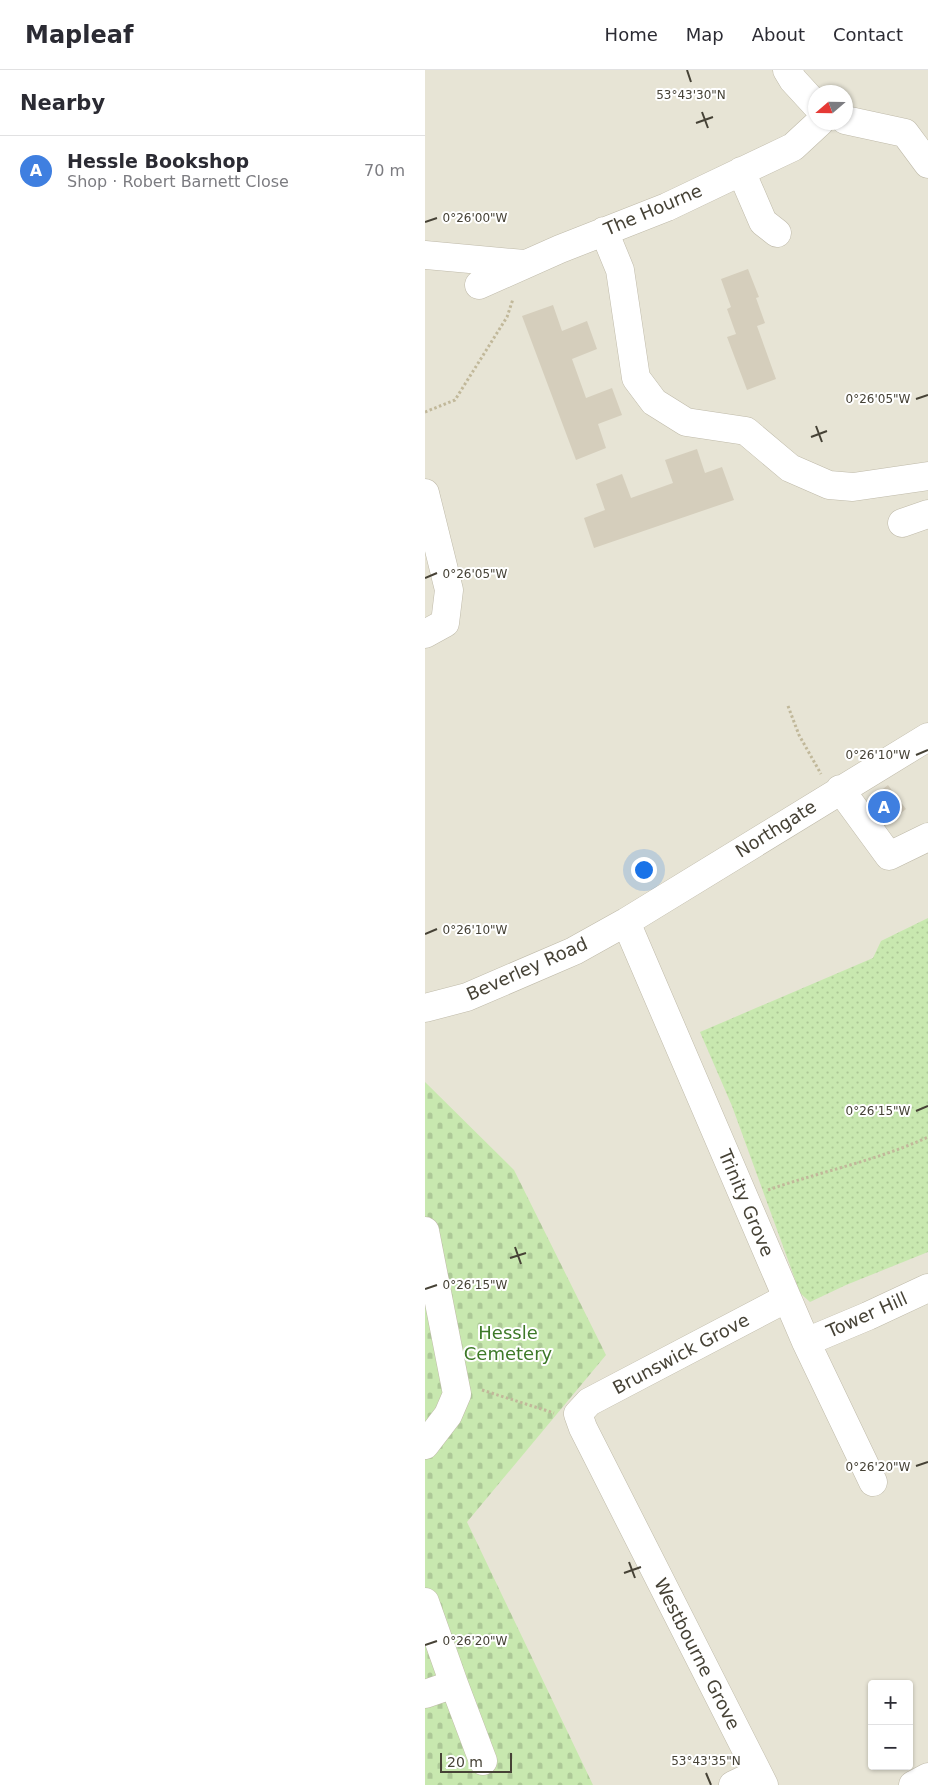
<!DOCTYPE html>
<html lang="en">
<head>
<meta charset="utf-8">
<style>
	body { margin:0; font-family:"DejaVu Sans",sans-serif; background:#f2f2f3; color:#2b2b33 }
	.controls { position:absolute; right:15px; bottom:15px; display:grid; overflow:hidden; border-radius:5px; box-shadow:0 1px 4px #0004 }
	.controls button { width:45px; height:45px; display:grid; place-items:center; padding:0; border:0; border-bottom:1px solid #e1e1e2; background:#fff; color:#2b2b33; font:25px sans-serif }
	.compass { position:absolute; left:383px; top:15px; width:45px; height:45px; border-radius:50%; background:#fff; box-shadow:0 1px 4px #0004; rotate:250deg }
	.scale { position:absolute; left:15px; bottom:12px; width:72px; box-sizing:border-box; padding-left:5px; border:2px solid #464236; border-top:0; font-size:14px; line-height:18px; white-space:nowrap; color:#464236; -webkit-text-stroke:4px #fff; paint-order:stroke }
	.you { position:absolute; left:218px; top:799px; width:18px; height:18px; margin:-12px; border:4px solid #fff; border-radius:50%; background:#1a73e8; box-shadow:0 0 0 8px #1a73e833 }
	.badge { display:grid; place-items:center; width:32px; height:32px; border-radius:50%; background:#fb5315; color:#fff; font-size:16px; font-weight:700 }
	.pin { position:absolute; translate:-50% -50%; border:2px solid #fff; box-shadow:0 1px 5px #0006 }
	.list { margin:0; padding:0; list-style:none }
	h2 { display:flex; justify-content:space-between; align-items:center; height:65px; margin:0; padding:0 20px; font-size:21px }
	h2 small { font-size:16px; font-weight:400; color:#7c7c81 }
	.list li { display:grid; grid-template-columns:32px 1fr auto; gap:15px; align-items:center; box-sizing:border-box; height:70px; padding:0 20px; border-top:1px solid #e1e1e2 }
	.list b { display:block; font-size:19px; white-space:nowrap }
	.list p { margin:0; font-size:16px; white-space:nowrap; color:#7c7c81 }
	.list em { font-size:16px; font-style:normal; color:#7c7c81 }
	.map { position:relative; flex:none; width:503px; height:1715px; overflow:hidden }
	header { display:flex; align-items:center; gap:30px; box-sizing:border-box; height:70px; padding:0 25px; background:#fff; border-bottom:1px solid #e1e1e2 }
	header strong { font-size:24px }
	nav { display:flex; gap:28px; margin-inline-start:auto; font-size:18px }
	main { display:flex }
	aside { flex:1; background:#fff }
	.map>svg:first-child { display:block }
</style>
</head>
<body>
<header>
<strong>Mapleaf</strong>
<nav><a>Home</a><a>Map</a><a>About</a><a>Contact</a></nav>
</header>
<main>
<aside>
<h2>Nearby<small></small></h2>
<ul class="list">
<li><span class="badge" style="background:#3f7fe0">A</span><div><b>Hessle Bookshop</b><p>Shop · Robert Barnett Close</p></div><em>70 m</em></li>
</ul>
</aside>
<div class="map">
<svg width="503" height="1715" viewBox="0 0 503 1715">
	<defs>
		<pattern id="cemetery-stones" width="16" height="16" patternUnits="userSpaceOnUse" patternTransform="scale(1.25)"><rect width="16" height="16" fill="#c8e8af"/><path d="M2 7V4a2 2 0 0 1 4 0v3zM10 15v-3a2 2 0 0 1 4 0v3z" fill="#adc897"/></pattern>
		<pattern id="park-dots" width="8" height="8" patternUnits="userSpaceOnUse" patternTransform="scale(1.25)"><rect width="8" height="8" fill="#c8e8af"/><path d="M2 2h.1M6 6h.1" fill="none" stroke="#adc897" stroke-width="1.8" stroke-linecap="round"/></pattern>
	</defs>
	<rect width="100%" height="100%" fill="#f3f1e7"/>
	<path fill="#e7e4d5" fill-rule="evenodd" d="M0 0H503V1715H0ZM390 22H420V52H390ZM447 1614H484V1696H447Z"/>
	<path fill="url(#cemetery-stones)" d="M0 1012 89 1100 181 1285 42 1452 168 1715H0Z"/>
	<path fill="url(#park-dots)" d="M503 848V1182L421 1215 385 1232 375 1223 307 1036 275 962 448 888 456 871Z"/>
	<path fill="#d5cebc" d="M323 199 334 227 331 228 340 253 332 256 351 309 322 320 302 267 311 264 302 239 306 237 296 209Z
		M128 235 137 261 162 251 172 279 147 289 161 328 187 318 197 345 173 354 181 378 151 390 97 246Z
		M272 379 280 403 297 397 309 430 169 478 159 448 180 440 171 414 197 404 206 428 248 413 240 390Z
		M463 715 481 739 456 759 437 735Z"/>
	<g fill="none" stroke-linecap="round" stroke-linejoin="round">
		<defs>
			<path id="minor" d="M362 0 368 10 390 34
				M420 50 480 63 503 94
				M316 101 338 152 352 163
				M179 161 195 200 211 308 229 332 261 352 321 361 365 398 404 415 428 417 503 406
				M0 185 99 194
				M54 215 135 179 242 137 368 77 395 52
				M0 423 24 520 20 553 0 564
				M477 453 503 444
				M415 719 464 786 503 767
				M201 852 381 1272 448 1412
				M0 938 42 927 149 881 201 852 503 667
				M0 1161 32 1324 23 1345 0 1375
				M381 1272 443 1246 503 1218
				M0 1532 29 1614 0 1624
				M29 1614 58 1691
				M308 1715 333 1703
				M339 1715 158 1358 153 1344 164 1332 362 1228
				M488 1715 503 1707"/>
		</defs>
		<use href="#minor" stroke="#bfbaa9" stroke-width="29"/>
		<path stroke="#c1b89a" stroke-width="3" stroke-dasharray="2.5 2.5" stroke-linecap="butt" d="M0 342 30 330 82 247 88 229
			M363 636 374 665 396 704
			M343 1120C397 1101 451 1091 503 1067
			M57 1320 129 1343"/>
		<use href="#minor" stroke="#fff" stroke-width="28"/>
	</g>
	<path fill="none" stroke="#464236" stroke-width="2" d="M262 0 266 12M277 42 283 58M271 53 288 47M0 152 12 148M491 329 503 325M391 356 397 372M386 367 402 361M0 508 12 503M491 685 503 680M0 864 12 859M491 1041 503 1036M90 1177 96 1194M85 1188 101 1183M0 1219 12 1215M491 1396 503 1392M204 1492 210 1508M199 1503 216 1497M0 1575 12 1571M281 1703 286 1715"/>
	<g text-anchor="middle" stroke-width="4" stroke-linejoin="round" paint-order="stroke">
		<g font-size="18" fill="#464236" stroke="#fff">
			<text transform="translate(228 140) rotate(-23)" y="6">The Hourne</text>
			<text transform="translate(351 759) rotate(-32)" y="6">Northgate</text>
			<text transform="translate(102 899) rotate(-24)" y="6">Beverley Road</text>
			<text transform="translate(321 1133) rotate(67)" y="6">Trinity Grove</text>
			<text transform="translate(442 1245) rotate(-24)" y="6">Tower Hill</text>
			<text transform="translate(256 1284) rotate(-28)" y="6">Brunswick Grove</text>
			<text transform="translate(272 1584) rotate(63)" y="6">Westbourne Grove</text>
		</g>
		<g font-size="18" fill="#3d7928" stroke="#fff">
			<text x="83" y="1269">Hessle<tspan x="83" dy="21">Cemetery</tspan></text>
		</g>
	</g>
	<g font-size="12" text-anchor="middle" fill="#464236" stroke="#fff" stroke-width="4" stroke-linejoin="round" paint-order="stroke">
		<text x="266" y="29">53°43'30"N</text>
		<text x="50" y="152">0°26'00"W</text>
		<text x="453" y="333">0°26'05"W</text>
		<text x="50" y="508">0°26'05"W</text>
		<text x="453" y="689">0°26'10"W</text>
		<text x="50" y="864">0°26'10"W</text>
		<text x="453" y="1045">0°26'15"W</text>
		<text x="50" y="1219">0°26'15"W</text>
		<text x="453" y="1401">0°26'20"W</text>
		<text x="50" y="1575">0°26'20"W</text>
		<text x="281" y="1695">53°43'35"N</text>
	</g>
</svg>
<div class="controls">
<button>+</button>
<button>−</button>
</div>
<svg class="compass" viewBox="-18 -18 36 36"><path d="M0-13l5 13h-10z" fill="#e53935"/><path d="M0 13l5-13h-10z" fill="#7c7c81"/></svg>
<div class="scale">20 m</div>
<div class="you"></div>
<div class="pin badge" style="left:459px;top:737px;background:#3f7fe0">A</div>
</div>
</main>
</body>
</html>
